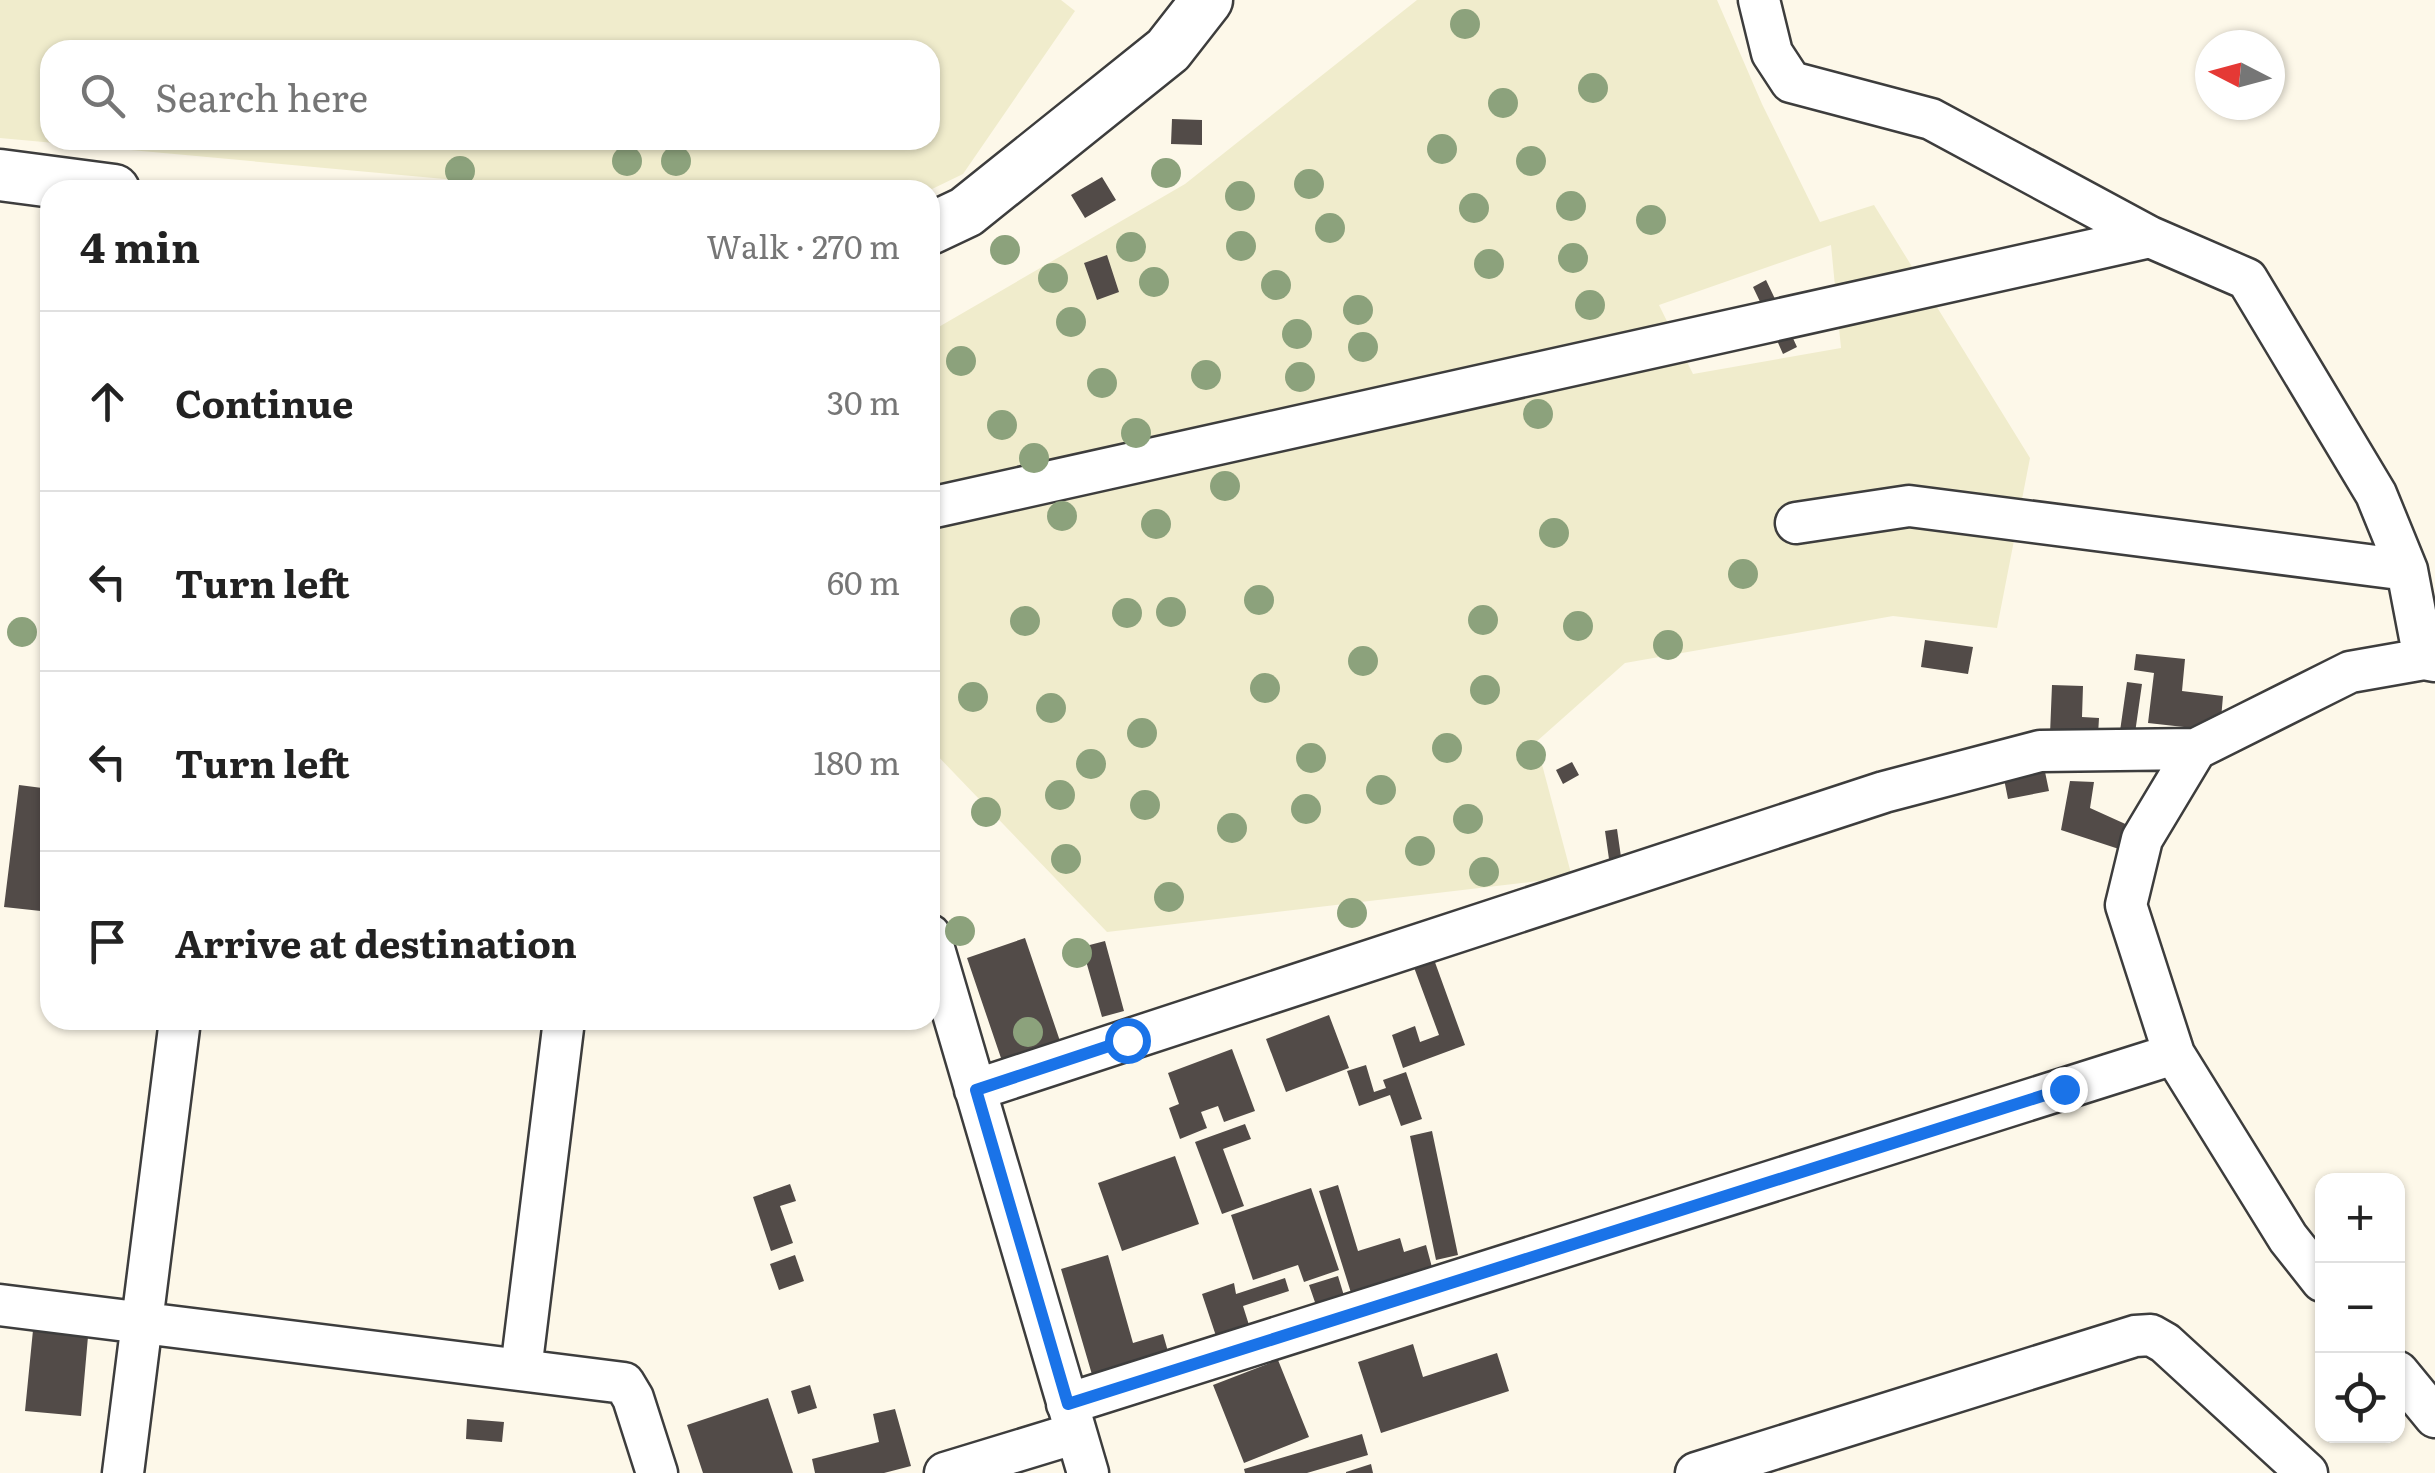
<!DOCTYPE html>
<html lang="en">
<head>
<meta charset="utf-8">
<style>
	body { margin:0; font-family:Literata,serif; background:#f2f2f2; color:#222 }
	.controls { position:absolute; right:30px; bottom:30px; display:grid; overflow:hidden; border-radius:20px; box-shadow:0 2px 8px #0004 }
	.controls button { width:90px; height:90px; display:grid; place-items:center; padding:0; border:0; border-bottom:2px solid #e0e0e0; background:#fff; color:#222; font:50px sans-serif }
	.compass { position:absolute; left:2195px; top:30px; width:90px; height:90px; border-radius:50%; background:#fff; box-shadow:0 2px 8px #0004; rotate:276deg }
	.stop { position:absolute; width:30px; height:30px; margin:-22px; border:8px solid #1a73e8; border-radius:50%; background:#fff }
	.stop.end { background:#1a73e8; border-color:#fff; box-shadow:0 2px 10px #0008 }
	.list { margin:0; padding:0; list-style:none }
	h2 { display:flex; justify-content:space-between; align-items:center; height:130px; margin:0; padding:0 40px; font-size:42px }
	h2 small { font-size:32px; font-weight:400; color:#767676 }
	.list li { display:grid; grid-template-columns:65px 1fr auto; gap:30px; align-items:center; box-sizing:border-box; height:180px; padding:0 40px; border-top:2px solid #e0e0e0 }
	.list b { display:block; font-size:38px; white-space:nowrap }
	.list em { font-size:32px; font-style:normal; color:#767676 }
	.icon { flex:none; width:55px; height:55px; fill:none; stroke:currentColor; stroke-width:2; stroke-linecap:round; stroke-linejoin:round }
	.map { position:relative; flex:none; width:2435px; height:1473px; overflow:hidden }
	.search { position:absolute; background:#fff; box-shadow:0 2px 8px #0004; left:40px; top:40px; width:900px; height:110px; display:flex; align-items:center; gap:25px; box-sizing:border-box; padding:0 35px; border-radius:30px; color:#767676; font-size:38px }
	.panel { position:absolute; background:#fff; box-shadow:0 2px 8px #0004; left:40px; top:180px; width:900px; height:850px; border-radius:30px }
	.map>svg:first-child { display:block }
</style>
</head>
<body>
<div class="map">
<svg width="2435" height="1473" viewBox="0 0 2435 1473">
	<rect width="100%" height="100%" fill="#fdf8e9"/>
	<path fill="#f0eccc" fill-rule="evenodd" d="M0 0H1061L1075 11 963 174 930 190H564L0 138ZM50 50H930V140H50Z
		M1417 0H1717L1762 104 1820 222 1874 205 2030 458 1997 628 1893 616 1625 663 1536 742 1572 877 1107 932 930 748V332L1185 184ZM1831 245 1841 348 1693 374 1659 305Z"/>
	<path fill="#524b48" d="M1172 119 1202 120V145L1171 144Z
		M1102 177 1116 200 1085 218 1071 195Z
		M1107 255 1119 292 1097 300 1084 263Z
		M1766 280 1776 301 1763 308 1753 287Z
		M1786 323 1797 347 1783 354 1772 329Z
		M1925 640 1973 647 1968 674 1921 667Z
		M2136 654 2185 659 2182 691 2223 696 2220 731 2148 723 2154 673 2134 670Z
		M2127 682 2142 684 2135 733 2120 731Z
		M2052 685 2083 686 2082 717 2099 718 2098 735 2050 734Z
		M1572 762 1579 775 1563 784 1556 770Z
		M2044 767 2049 791 2008 799 2003 774Z
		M2070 781 2094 782 2090 808 2132 827 2125 851 2061 830Z
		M19 785 50 789V912L4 907Z
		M1617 829 1621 857 1609 859 1605 831Z
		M1025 938 1060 1041 1002 1061 967 958Z
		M1105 941 1124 1011 1102 1017 1082 947Z
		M1432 954 1465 1045 1403 1068 1392 1035 1415 1026 1420 1042 1439 1035 1412 962Z
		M1329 1015 1349 1068 1286 1092 1266 1039Z
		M1232 1049 1255 1111 1224 1122 1218 1106 1201 1112 1207 1128 1180 1139 1169 1108 1179 1104 1168 1073Z
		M1366 1065 1374 1092 1386 1088 1383 1080 1406 1072 1422 1119 1401 1126 1390 1095 1359 1106 1347 1071Z
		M1245 1124 1251 1139 1223 1149 1244 1206 1222 1214 1195 1142Z
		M1432 1131 1458 1255 1436 1260 1410 1136Z
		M1175 1156 1199 1224 1122 1251 1098 1183Z
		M790 1184 796 1201 780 1206 793 1243 771 1251 753 1197Z
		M1338 1185 1358 1251 1400 1238 1404 1252 1426 1245 1433 1271 1352 1296 1319 1191Z
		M1311 1188 1339 1270 1304 1282 1298 1265 1253 1280 1231 1215Z
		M795 1255 804 1281 779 1290 770 1264Z
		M1108 1255 1133 1343 1163 1334 1169 1355 1093 1378 1061 1269Z
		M1338 1276 1345 1299 1317 1308 1309 1285Z
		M1285 1278 1289 1291 1243 1306 1249 1325 1216 1336 1202 1294 1234 1283 1236 1294Z
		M34 1320 89 1325 81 1416 25 1411Z
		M1413 1344 1423 1377 1497 1353 1509 1391 1381 1433 1358 1362Z
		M1278 1360 1309 1437 1244 1463 1213 1385Z
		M810 1385 817 1408 798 1414 791 1391Z
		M768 1398 793 1473H703L687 1425Z
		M895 1409 911 1466 884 1473H815L812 1459 879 1442 873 1414Z
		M467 1419 504 1422 502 1442 466 1439Z
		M1362 1434 1368 1455 1307 1473H1245L1244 1469Z
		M1371 1464 1373 1473H1346V1472Z"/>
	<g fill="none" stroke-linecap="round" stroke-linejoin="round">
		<defs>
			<path id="minor" d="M1759 0 1772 53 1791 82 1931 119 2150 237 2247 279 2376 494 2407 570 2424 659
				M930 508 2150 237
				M1796 523 1909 506 2407 570
				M2196 749 2142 839 2126 905 2174 1054 2288 1238 2322 1281
				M930 935 1088 1473
				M975 1090 1884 792 2040 751 2196 749 2350 672 2424 659 2435 661
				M0 1305 624 1383 633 1398 657 1473
				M521 1370 564 1020
				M2398 1372 2435 1417
				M1067 1404 2174 1054
				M123 1473 180 1020
				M945 1473 1076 1433
				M1696 1473 2135 1336 2151 1335 2165 1343 2307 1473"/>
			<path id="tertiary" d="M0 175 114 190
				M930 229 966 212 1168 50 1207 0"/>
		</defs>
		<use href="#minor" stroke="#3d3d3d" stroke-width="45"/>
		<use href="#tertiary" stroke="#3d3d3d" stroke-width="55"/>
		<use href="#minor" stroke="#fff" stroke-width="40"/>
		<use href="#tertiary" stroke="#fff" stroke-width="50"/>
	</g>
	<g fill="#8ca27c">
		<circle cx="1465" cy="24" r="15"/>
		<circle cx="1593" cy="88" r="15"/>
		<circle cx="1503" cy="103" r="15"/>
		<circle cx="1442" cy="149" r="15"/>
		<circle cx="627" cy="161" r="15"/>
		<circle cx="676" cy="161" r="15"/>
		<circle cx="1531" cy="161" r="15"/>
		<circle cx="460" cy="171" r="15"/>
		<circle cx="1166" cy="173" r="15"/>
		<circle cx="1309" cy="184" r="15"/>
		<circle cx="1240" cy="196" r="15"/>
		<circle cx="1571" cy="206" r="15"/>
		<circle cx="1474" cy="208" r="15"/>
		<circle cx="1651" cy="220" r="15"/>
		<circle cx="1330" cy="228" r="15"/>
		<circle cx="1241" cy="246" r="15"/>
		<circle cx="1131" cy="247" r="15"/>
		<circle cx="1005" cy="250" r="15"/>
		<circle cx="1573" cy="258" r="15"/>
		<circle cx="1489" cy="264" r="15"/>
		<circle cx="1053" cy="278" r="15"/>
		<circle cx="1154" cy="282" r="15"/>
		<circle cx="1276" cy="285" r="15"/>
		<circle cx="1590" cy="305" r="15"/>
		<circle cx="1358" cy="310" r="15"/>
		<circle cx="1071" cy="322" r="15"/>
		<circle cx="1297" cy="334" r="15"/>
		<circle cx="1363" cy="347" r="15"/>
		<circle cx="961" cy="361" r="15"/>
		<circle cx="1206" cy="375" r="15"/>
		<circle cx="1300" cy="377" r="15"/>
		<circle cx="1102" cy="383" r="15"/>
		<circle cx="1538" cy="414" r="15"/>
		<circle cx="1002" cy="425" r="15"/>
		<circle cx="1136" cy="433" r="15"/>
		<circle cx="1034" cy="458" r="15"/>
		<circle cx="1225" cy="486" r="15"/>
		<circle cx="1062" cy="516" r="15"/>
		<circle cx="1156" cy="524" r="15"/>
		<circle cx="1554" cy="533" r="15"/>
		<circle cx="1743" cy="574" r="15"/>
		<circle cx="1259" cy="600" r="15"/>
		<circle cx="1171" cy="612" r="15"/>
		<circle cx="1127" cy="613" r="15"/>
		<circle cx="1483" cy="620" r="15"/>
		<circle cx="1025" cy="621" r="15"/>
		<circle cx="1578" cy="626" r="15"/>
		<circle cx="22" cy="632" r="15"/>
		<circle cx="1668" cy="645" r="15"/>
		<circle cx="1363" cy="661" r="15"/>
		<circle cx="1265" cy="688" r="15"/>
		<circle cx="1485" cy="690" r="15"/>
		<circle cx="973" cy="697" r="15"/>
		<circle cx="1051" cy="708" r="15"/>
		<circle cx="1142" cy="733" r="15"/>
		<circle cx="1447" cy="748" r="15"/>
		<circle cx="1531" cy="755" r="15"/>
		<circle cx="1311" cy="758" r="15"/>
		<circle cx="1091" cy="764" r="15"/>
		<circle cx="1381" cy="790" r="15"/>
		<circle cx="1060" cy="795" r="15"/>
		<circle cx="1145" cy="805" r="15"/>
		<circle cx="1306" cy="809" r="15"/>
		<circle cx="986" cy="812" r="15"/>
		<circle cx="1468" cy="819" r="15"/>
		<circle cx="1232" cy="828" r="15"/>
		<circle cx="1420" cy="851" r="15"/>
		<circle cx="1066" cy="859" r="15"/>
		<circle cx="1484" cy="872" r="15"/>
		<circle cx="1169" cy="897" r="15"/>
		<circle cx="1352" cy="913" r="15"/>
		<circle cx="960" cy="931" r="15"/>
		<circle cx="1077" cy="953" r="15"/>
		<circle cx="1028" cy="1032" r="15"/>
	</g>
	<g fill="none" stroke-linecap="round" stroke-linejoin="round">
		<path stroke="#1a73e8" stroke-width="12" d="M1127 1040 976 1090 1068 1404 2064 1089"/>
	</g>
</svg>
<div class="controls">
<button>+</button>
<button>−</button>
<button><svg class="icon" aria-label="locate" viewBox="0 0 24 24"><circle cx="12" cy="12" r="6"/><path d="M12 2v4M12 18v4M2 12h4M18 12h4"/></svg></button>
</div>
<svg class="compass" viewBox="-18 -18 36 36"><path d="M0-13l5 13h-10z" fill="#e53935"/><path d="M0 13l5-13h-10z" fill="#767676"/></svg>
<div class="stop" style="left:1127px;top:1040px"></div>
<div class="stop end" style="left:2064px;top:1089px"></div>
<div class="search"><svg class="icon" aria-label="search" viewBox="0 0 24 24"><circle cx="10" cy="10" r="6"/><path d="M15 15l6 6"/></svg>Search here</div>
<section class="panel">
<h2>4 min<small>Walk · 270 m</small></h2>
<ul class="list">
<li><svg class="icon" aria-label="ahead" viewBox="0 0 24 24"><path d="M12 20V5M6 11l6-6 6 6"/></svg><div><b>Continue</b></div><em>30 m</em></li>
<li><svg class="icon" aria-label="left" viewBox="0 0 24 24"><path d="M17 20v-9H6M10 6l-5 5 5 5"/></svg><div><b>Turn left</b></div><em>60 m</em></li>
<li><svg class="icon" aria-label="left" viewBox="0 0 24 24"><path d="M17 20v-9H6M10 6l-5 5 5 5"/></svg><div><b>Turn left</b></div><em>180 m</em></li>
<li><svg class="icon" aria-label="arrive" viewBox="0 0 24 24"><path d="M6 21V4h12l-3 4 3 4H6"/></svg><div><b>Arrive at destination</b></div></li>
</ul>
</section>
</div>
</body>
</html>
